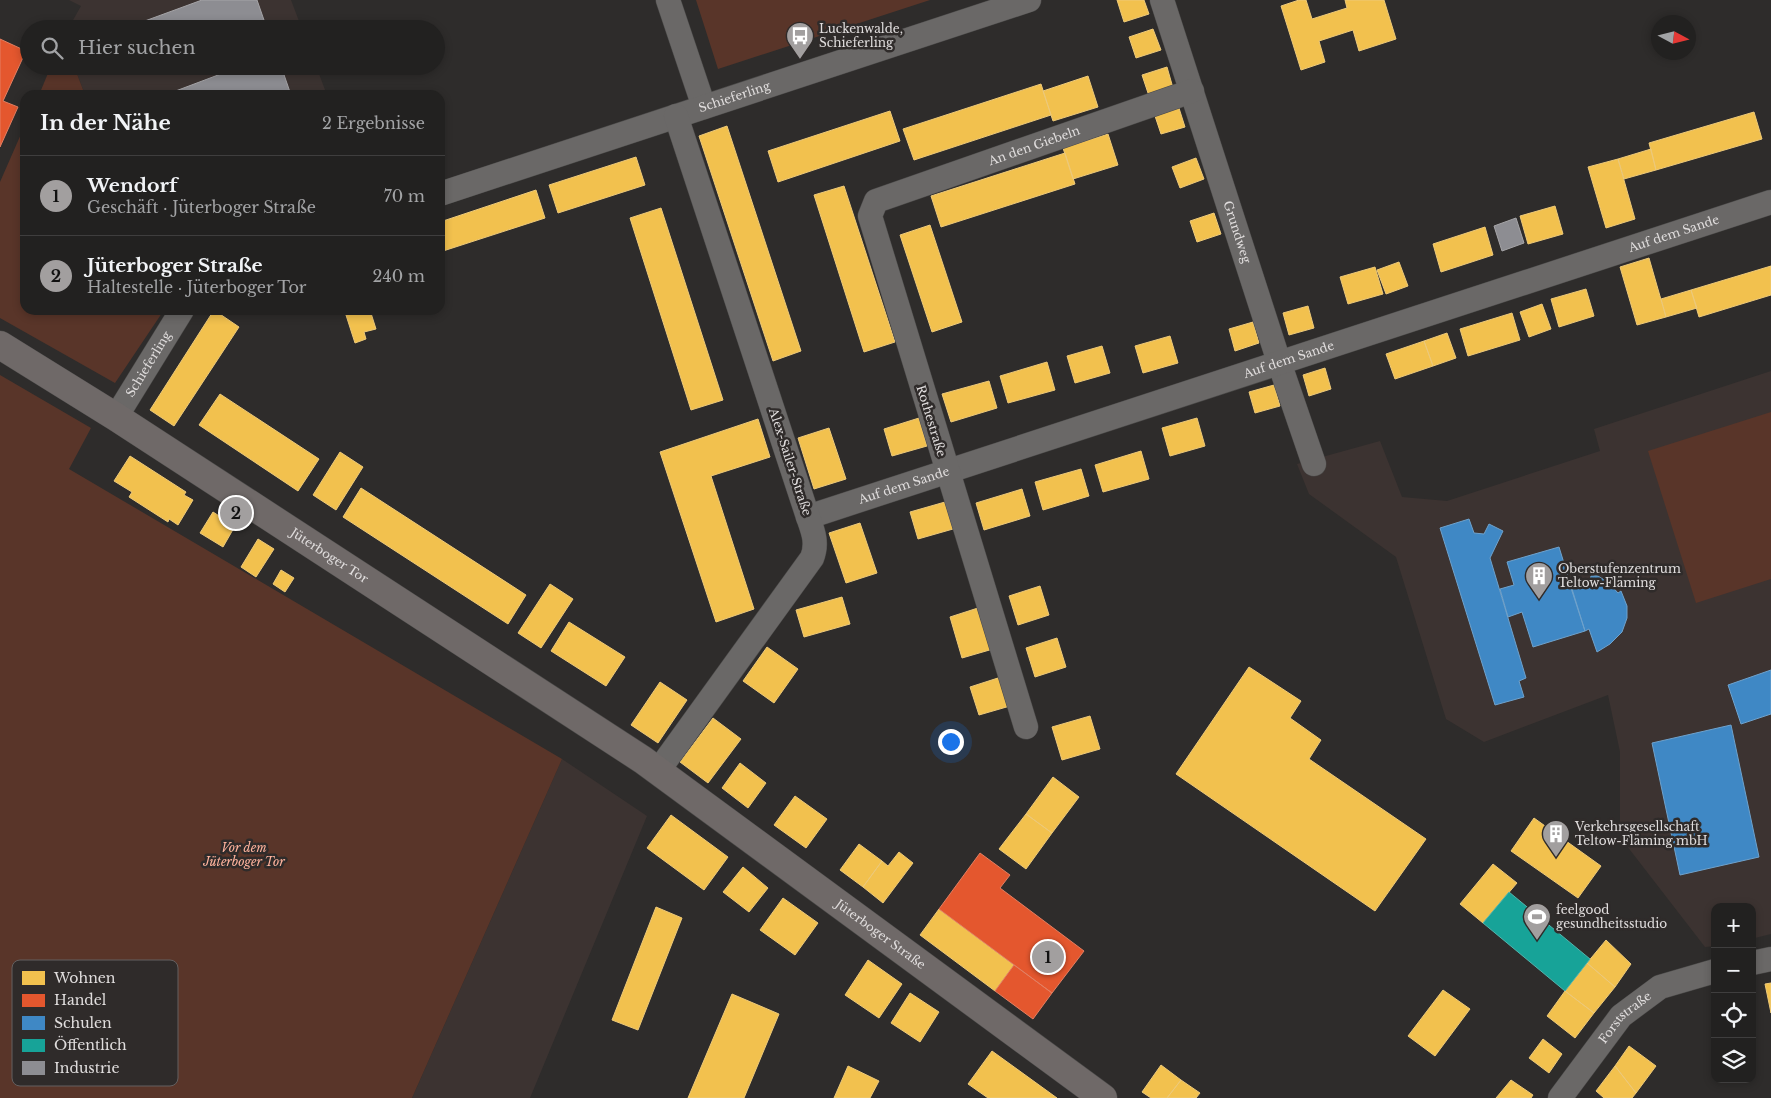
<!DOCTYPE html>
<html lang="de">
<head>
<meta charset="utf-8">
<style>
	body { margin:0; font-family:"Libre Baskerville",serif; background:#2e2e2d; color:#f1f3f6 }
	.controls { position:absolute; right:15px; bottom:15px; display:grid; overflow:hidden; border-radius:10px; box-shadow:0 2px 8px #0003 }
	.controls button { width:45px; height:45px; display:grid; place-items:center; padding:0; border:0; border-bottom:1px solid #3f3e3e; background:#222120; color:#f1f3f6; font:25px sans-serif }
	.compass { position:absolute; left:1651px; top:15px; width:45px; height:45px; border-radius:50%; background:#222120; box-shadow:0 2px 8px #0003; rotate:97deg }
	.you { position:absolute; left:950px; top:741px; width:18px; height:18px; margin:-12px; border:4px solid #fff; border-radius:50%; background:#1a73e8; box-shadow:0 0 0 8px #1a73e833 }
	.badge { display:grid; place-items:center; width:32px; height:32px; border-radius:50%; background:#a29f9f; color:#111; font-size:16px; font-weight:700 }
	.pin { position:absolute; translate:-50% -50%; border:2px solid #fff; box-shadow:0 1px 5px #0006 }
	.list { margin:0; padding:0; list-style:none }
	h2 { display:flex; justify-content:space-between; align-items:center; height:65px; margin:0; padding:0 20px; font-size:21px }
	h2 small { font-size:16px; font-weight:400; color:#a2a3a5 }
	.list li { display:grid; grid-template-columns:32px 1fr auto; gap:15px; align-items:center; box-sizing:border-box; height:80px; padding:0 20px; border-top:1px solid #3f3e3e }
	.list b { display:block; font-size:19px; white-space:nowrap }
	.list p { margin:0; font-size:16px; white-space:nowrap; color:#a2a3a5 }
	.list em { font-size:16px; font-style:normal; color:#a2a3a5 }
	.icon { flex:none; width:28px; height:28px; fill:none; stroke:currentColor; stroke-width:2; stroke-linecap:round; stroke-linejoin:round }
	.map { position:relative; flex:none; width:1771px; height:1098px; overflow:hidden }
	.search { position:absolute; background:#222120; box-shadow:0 2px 8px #0003; left:20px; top:20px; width:425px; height:55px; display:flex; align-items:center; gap:12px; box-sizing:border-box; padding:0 18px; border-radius:28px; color:#a2a3a5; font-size:19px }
	.panel { position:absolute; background:#222120; box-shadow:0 2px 8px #0003; left:20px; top:90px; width:425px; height:225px; border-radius:15px }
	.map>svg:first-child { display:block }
</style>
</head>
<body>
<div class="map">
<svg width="1771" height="1098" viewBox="0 0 1771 1098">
	<rect width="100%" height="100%" fill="#2e2c2b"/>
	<path fill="#3c3331" d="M69 0H291L302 29H68L81 6Z
		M74 66H316L327 95H85Z
		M1771 371V934L1755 938 1752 934V907H1715V946L1705 947 1620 837V752L1608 695 1484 742 1446 719 1396 557 1309 494 1297 464 1380 441 1402 497 1447 501 1600 451 1594 429Z
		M562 759 647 816 530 1098H412Z"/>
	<path fill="#593529" d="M696 0H930L718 69Z
		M51 66H74L85 95H39Z
		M25 125V310H164L115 383 0 318V182Z
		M0 375 91 428 69 469 562 759 412 1098H0Z
		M1771 412V579L1696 603 1648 451Z"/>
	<path fill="#f2c14e" stroke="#edc979" d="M1117 0H1144L1149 14 1124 22Z
		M1299 0H1306L1312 19 1347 8 1345 0H1384L1396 39 1359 51 1353 30 1319 41 1325 62 1301 70 1281 6Z
		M1153 29 1161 50 1136 58 1129 37Z
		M1167 67 1173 88 1149 96 1142 75Z
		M1088 76 1098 107 1053 121 1043 91Z
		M1041 84 1051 115 914 160 903 129Z
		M1178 105 1185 127 1161 134 1154 113Z
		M890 111 900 141 778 182 768 151Z
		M1754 112 1762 139 1656 170 1649 143Z
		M727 126 801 351 773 361 699 136Z
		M1108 134 1118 165 1073 179 1063 148Z
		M1651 149 1656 170 1624 179 1618 159Z
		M1065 153 1075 184 941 227 931 196Z
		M636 157 645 185 558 213 549 185Z
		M1196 158 1204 179 1180 188 1172 167Z
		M1618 159 1635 219 1606 228 1588 167Z
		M844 186 895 342 864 352 814 195Z
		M536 190 545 218 440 252V222Z
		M1555 206 1563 234 1528 244 1520 216Z
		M661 208 723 400 691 410 630 218Z
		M1214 213 1221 234 1197 242 1190 221Z
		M930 225 962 322 932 332 900 235Z
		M1485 227 1493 255 1441 272 1433 244Z
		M1649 258 1666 317 1637 325 1620 267Z
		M1399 262 1408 286 1386 294 1377 270Z
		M1771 266V295L1699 317 1691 290Z
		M1375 267 1383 294 1348 304 1340 277Z
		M1586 289 1594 316 1559 327 1551 299Z
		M1691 290 1697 308 1666 317 1661 299Z
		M1542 304 1551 329 1529 337 1520 312Z
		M1308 306 1314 328 1289 335 1283 313Z
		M214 310 239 327 174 426 150 410Z
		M350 310H370L376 329 364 332 366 339 355 343 345 312Z
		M1512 313 1520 340 1468 356 1460 329Z
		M1253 322 1259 343 1235 351 1229 329Z
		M1447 333 1456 358 1433 366 1424 341Z
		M1170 336 1178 363 1143 373 1135 346Z
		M1424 341 1433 366 1395 379 1386 354Z
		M1102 346 1110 373 1075 383 1067 356Z
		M1047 362 1055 390 1008 403 1000 376Z
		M1325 368 1331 389 1309 396 1303 375Z
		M989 381 997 408 951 422 942 394Z
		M1274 385 1280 406 1255 413 1249 392Z
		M220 394 319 459 298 491 199 425Z
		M919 418 927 446 892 456 884 429Z
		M1197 418 1205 446 1170 456 1162 428Z
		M758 419 770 457 711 476 754 609 716 622 660 452Z
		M829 428 846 479 814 489 798 438Z
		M1141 451 1149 479 1103 492 1095 465Z
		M340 452 363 467 336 510 313 495Z
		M130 456 186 492 184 495 193 500 178 525 169 519 168 522 129 497 132 492 114 481Z
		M1081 469 1089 496 1043 510 1035 482Z
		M361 488 526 595 508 624 343 517Z
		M1022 489 1030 516 984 530 976 503Z
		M945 502 953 529 918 539 910 512Z
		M213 512 235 526 223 547 200 533Z
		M860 523 877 573 846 583 829 533Z
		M258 539 274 549 256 577 241 567Z
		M281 570 294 578 285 592 273 584Z
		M550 584 573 599 541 648 518 633Z
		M1040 586 1049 615 1018 625 1009 596Z
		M842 597 850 624 804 637 796 610Z
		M981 607 993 649 962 658 950 617Z
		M569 622 625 657 606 686 551 651Z
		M1057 638 1066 667 1035 677 1026 648Z
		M767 647 798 669 774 703 743 681Z
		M1249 667 1301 701 1290 718 1321 740 1309 759 1426 839 1375 911 1176 774Z
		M1001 677 1010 706 979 715 970 687Z
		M660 682 687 700 658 743 631 725Z
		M1090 716 1100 749 1062 760 1052 727Z
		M713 718 741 739 708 783 680 762Z
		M740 763 766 783 748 808 722 788Z
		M1053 777 1079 797 1052 833 1026 814Z
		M795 796 827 819 806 848 774 825Z
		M1026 814 1052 833 1026 869 999 849Z
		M671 815 728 857 704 890 647 848Z
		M1534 818 1601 866 1578 898 1511 851Z
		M859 844 882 861 863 887 840 870Z
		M899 852 913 863 883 903 863 887 882 861 888 866Z
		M1493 864 1517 883 1483 923 1460 904Z
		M743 867 768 888 749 912 723 892Z
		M783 898 818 923 795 955 760 930Z
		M656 907 682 918 638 1030 612 1020Z
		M939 909 1014 965 995 991 920 935Z
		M1606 940 1631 964 1615 987 1587 963Z
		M868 960 902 984 879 1018 845 995Z
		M1587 963 1615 987 1594 1013 1565 991Z
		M1771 983V1013L1765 984Z
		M1443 990 1470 1009 1435 1056 1408 1036Z
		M1565 991 1594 1013 1575 1038 1547 1016Z
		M910 993 939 1012 920 1042 891 1023Z
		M732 994 779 1014 744 1098H688Z
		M1543 1039 1562 1054 1549 1073 1529 1058Z
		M1629 1046 1656 1066 1636 1093 1615 1066Z
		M992 1051 1057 1098H988L968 1084Z
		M1161 1065 1181 1080 1167 1098H1151L1142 1092Z
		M848 1066 879 1081 870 1098H834Z
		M1615 1066 1636 1093 1632 1098H1604L1596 1091Z
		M1181 1080 1200 1093 1196 1098H1167Z
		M1511 1080 1533 1095 1531 1098H1496Z"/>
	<path fill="#e4572e" stroke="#e37f62" d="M0 39 26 51 3 101 18 107 0 147Z
		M980 853 1010 875 1000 888 1084 951 1052 993 939 909Z
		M1014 965 1052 993 1033 1019 995 991Z"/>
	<path fill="#3f88c5" stroke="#6fa2cc" d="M1469 519 1474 533 1484 534 1489 524 1503 531 1490 558 1526 678 1519 681 1524 697 1495 705 1440 528Z
		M1559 547 1585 631 1533 647 1522 612 1508 617 1500 589 1514 585 1507 562Z
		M1591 576H1598L1609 583 1618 593 1621 591 1627 606V618L1622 632 1610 644 1597 652 1589 629 1585 631 1571 588 1589 587Z
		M1771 670V714L1741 724 1728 685Z
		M1731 725 1759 857 1680 875 1652 743Z"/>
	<path fill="#17a398" stroke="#53b4ad" d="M1509 892 1590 959 1565 991 1483 923Z"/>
	<path fill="#8d8d92" stroke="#a6a5a8" d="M202 0H257L265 23 249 29H123Z
		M118 66H143L121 74Z
		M242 66H281L291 95H165Z
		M1516 218 1524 243 1502 251 1494 226Z"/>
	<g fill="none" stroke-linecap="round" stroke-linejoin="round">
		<defs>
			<g id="minor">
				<path d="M668 0 704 107"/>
				<path id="s1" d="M1162 0 1279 362 1314 464"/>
				<path id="s2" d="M440 194 1029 0"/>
				<path id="s3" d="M116 417 182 310"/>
				<path id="s4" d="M808 517 1771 202"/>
				<path id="s5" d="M1026 727 870 216 876 201 1192 91"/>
				<path d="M658 771 812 558C818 543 813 531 808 517L676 116"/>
				<path d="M1752 963 1771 959"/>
				<path id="s6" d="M1560 1098 1621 1016 1660 987 1715 971"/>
			</g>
			<g id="secondary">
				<path id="s7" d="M0 345 116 417 643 760 1103 1098"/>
			</g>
		</defs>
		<use href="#minor" stroke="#4a4948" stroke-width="25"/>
		<use href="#secondary" stroke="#4a4948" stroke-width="29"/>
		<use href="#minor" stroke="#6a6867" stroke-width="24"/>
		<use href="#secondary" stroke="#6f6968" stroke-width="28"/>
	</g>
	<defs>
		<symbol id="bus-pin" viewBox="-11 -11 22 30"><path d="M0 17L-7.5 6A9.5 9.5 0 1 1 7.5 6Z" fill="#a29f9f" stroke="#2f2b2a"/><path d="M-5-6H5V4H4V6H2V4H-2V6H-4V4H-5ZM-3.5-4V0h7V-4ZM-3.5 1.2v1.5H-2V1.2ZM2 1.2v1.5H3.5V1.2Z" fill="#fff"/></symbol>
		<symbol id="building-pin" viewBox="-11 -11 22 30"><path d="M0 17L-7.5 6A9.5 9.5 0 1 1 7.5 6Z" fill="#a29f9f" stroke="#2f2b2a"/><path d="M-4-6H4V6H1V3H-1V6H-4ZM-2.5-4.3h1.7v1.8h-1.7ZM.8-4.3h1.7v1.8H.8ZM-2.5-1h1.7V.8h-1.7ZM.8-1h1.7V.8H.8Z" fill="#fff"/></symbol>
		<symbol id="stadium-pin" viewBox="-11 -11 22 30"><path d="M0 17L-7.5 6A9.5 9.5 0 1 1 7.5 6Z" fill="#a29f9f" stroke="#2f2b2a"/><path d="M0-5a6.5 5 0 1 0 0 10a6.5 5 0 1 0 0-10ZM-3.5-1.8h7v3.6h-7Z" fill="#fff"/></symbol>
	</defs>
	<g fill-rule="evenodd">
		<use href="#bus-pin" x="784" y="20" width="32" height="43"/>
		<use href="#building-pin" x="1523" y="560" width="32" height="43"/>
		<use href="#building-pin" x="1540" y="818" width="32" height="43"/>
		<use href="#stadium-pin" x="1521" y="901" width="32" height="43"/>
	</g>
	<g text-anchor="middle" stroke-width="5" stroke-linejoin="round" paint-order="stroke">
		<g font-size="12" fill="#e0dddd" stroke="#2f2b2a" text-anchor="start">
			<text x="819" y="33">Luckenwalde,<tspan x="819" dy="14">Schieferling</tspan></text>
			<text x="1558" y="573">Oberstufenzentrum<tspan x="1558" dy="14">Teltow-Fläming</tspan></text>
			<text x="1575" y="831">Verkehrsgesellschaft<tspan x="1575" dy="14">Teltow-Fläming mbH</tspan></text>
			<text x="1556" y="914">feelgood<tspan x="1556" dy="14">gesundheitsstudio</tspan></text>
		</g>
		<g font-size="12" fill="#e0dddd" stroke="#2f2b2a">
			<text dy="4" stroke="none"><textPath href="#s2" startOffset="310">Schieferling</textPath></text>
			<text dy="4" stroke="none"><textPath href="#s5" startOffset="718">An den Giebeln</textPath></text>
			<text dy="4" stroke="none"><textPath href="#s1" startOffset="244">Grundweg</textPath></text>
			<text dy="4" stroke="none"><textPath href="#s4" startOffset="911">Auf dem Sande</textPath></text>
			<text dy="4" stroke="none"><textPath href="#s4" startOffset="506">Auf dem Sande</textPath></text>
			<text dy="4" stroke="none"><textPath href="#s3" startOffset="62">Schieferling</textPath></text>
			<text transform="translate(931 421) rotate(73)" y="4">Rothestraße</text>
			<text transform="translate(790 462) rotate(72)" y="4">Alex-Sailer-Straße</text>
			<text dy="4" stroke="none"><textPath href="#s4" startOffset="101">Auf dem Sande</textPath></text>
			<text dy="4" stroke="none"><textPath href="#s7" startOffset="391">Jüterboger Tor</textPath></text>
			<text dy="4" stroke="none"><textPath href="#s7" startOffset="1060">Jüterboger Straße</textPath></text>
			<text dy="4" stroke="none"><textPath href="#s6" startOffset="104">Forststraße</textPath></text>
		</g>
		<g font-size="12" font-style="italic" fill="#ffb39d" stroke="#2f2b2a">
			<text x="244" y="852">Vor dem<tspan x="244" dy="14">Jüterboger Tor</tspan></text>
		</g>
	</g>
	<rect x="12" y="960" width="166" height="126" rx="8" fill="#2f2b2a" stroke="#646060" stroke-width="1"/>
	<rect x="22" y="971" width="23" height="14" fill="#f2c14e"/>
	<rect x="22" y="994" width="23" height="13" fill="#e4572e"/>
	<rect x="22" y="1016" width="23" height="14" fill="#3f88c5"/>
	<rect x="22" y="1039" width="23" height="13" fill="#17a398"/>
	<rect x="22" y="1061" width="23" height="14" fill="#8d8d92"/>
	<g font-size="14" fill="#e0dddd">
		<text x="54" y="983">Wohnen</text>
		<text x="54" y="1005">Handel</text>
		<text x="54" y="1028">Schulen</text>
		<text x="54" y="1050">Öffentlich</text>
		<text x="54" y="1073">Industrie</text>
	</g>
</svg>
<div class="controls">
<button>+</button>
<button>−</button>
<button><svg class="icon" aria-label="locate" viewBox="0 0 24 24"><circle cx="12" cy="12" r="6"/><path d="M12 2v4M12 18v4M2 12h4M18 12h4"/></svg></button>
<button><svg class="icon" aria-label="layers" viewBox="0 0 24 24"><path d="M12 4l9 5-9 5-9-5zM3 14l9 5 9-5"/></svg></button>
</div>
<svg class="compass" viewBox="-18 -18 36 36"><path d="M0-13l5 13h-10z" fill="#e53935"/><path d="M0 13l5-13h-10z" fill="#a2a3a5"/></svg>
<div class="you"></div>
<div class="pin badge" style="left:1048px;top:957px">1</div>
<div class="pin badge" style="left:236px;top:513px">2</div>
<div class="search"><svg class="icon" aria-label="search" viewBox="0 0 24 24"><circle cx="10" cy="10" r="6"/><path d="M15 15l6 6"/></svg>Hier suchen</div>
<section class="panel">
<h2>In der Nähe<small>2 Ergebnisse</small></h2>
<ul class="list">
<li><span class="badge">1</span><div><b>Wendorf</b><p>Geschäft · Jüterboger Straße</p></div><em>70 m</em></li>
<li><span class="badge">2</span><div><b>Jüterboger Straße</b><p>Haltestelle · Jüterboger Tor</p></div><em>240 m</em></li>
</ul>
</section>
</div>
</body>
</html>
